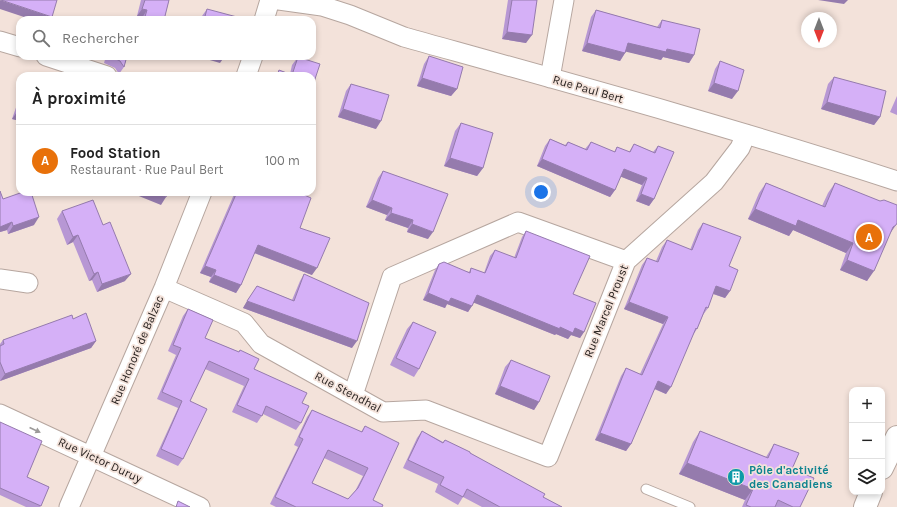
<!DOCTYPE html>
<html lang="fr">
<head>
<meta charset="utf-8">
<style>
	body { margin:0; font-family:Karla,sans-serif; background:#f6f6f6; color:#222 }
	.controls { position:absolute; right:12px; bottom:12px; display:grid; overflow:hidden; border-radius:8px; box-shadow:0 2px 6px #0003 }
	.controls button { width:36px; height:36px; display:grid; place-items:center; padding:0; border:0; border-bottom:1px solid #e0e0e0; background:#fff; color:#222; font:20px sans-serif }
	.compass { position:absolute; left:801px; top:12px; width:36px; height:36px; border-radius:50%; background:#fff; box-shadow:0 2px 6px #0003; rotate:180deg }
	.you { position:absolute; left:541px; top:192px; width:14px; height:14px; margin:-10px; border:3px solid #fff; border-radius:50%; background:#1a73e8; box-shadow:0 0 0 6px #1a73e833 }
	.badge { display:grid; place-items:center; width:26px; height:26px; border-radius:50%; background:#2563eb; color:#fff; font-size:13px; font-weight:700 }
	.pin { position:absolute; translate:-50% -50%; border:2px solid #fff; box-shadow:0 1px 4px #0006 }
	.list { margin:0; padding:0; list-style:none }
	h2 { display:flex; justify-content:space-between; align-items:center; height:52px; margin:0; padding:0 16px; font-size:17px }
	h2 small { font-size:13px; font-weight:400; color:#767676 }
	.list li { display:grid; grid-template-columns:26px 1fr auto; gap:12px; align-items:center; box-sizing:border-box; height:72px; padding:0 16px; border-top:1px solid #e0e0e0 }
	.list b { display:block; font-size:15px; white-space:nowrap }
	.list p { margin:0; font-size:13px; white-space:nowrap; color:#767676 }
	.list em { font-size:13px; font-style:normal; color:#767676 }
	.icon { flex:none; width:22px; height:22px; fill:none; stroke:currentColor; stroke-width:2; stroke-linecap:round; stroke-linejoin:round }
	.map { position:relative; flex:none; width:897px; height:507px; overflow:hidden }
	.search { position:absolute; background:#fff; box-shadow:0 2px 6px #0003; left:16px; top:16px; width:300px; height:44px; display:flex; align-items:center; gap:10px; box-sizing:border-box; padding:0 14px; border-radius:12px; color:#767676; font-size:15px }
	.panel { position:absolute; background:#fff; box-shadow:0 2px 6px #0003; left:16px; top:72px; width:300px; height:124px; border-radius:12px }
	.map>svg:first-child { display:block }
</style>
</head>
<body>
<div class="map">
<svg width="897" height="507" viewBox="0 0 897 507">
	<rect width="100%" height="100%" fill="#f3e2da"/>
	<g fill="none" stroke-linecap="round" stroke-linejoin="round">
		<defs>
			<path id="lane" d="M646 489 690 507"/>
			<path id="street" d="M279 0 322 6 350 15 404 37C569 83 734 128 897 181
				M264 20 270 0
				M0 41 20 47
				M46 56 107 76
				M246 76 253 56
				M550 78 564 0
				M0 279 28 283
				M164 288 244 323 261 344 383 412 426 410 548 457 626 261 714 182 740 148 746 134
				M353 395 392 277 518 222 626 261
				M0 414 200 507
				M69 507 164 288 202 192"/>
			<path id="secondary" d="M882 468 897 437
				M865 507 871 492"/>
		</defs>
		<use href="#lane" stroke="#b6a69f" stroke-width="11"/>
		<use href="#street" stroke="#b6a69f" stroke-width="21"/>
		<use href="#secondary" stroke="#b6a69f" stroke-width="24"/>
		<use href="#lane" stroke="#fff" stroke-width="9"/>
		<use href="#street" stroke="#fff" stroke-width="19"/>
		<use href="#secondary" stroke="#fff" stroke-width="22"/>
	</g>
	<path fill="#b797d4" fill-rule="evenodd" d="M141 0H169L164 20H141L142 18 137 16Z
		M508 0H537L526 43 502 39Z
		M207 9 236 20H201L202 16Z
		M596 10 657 27 662 20 694 55 689 63 663 57 661 60 626 51 625 53 620 61 582 51 591 17Z
		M106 56H127L124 67 119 74 115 68 104 63Z
		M429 56 457 89 451 96 417 86 424 64Z
		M298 57 312 76H275L279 70 290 74 292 65Z
		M720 61 732 99 708 91 715 69Z
		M834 77 880 117 874 125 821 109 828 84Z
		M351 84 376 129 338 117 346 91Z
		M20 96V121L12 119Z
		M897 96V115L890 112Z
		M461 123 483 168 477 176 444 166 455 131Z
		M550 139 565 145 568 142 585 149 591 142 614 152 617 147 629 152 634 144 653 152 658 146 654 199 649 206 636 201 642 185 620 176 615 190 610 197 537 166 545 146Z
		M383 171 428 239 407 232 408 228 385 220 387 215 366 207 378 178Z
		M766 183 822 206 828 193 835 183 889 235 867 281 840 270 846 253 793 230 789 236 748 219 759 193Z
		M0 191 3 199 34 225 8 234 7 230 0 232Z
		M235 192H300V228L312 275 254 253 241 285 236 293 209 282 211 277 200 273Z
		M62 211 125 281 97 292 92 280 89 281 73 242 67 245 57 219Z
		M703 223 729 266 730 291 725 298 713 294 708 308 703 315 697 329 693 335 666 394 654 389 631 444 626 451 595 440 621 376 626 368 640 374 663 324 624 309 642 265 647 258 656 261 662 247 667 240 690 250 698 230Z
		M526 231 573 294 584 332 580 338 571 335 568 339 556 334 555 335 474 302 468 312 447 304 445 308 423 300 435 270 439 264 469 272 471 268 484 273 490 256 495 250 514 258 522 237Z
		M304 274 352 348 243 308 257 286 292 300 300 281Z
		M188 309 205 338 239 352 240 350 254 369 302 403 301 423 296 430 263 414 257 423 232 412 244 386 205 369 190 401 183 459 178 466 156 456 178 408 157 399 176 355 168 351 183 316Z
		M73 319 96 341 91 348 0 381V344L3 340Z
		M413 322 419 369 414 377 390 365 407 329Z
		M511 360 539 402 534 410 495 394 505 367Z
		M312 410 361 432 365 426 373 500 382 507H276L270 504 298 447 294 445 307 417ZM324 458 363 476 355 491 348 499 312 483Z
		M0 422 27 477 49 487 40 507H26L0 495Z
		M422 431 443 442 445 440 470 453 543 497 562 507H482L463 497 458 505 435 492 438 484 403 468 417 438Z
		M700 431 766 457 774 444 792 469 800 507H742L745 500 679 474 693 442Z"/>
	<path fill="#957bad" d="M0 0 52 17 49 20H33L0 9Z
		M818 0H848L844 4Z
		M142 9 147 10 142 18 137 16Z
		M507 32 532 35 526 43 502 39Z
		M587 43 625 53 620 61 582 51Z
		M628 43 667 49 694 55 689 63 663 57 661 60 623 51Z
		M196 56H225L220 63Z
		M422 78 457 89 451 96 417 86Z
		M714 83 738 91 732 99 708 91Z
		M827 102 880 117 874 125 821 109Z
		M343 109 381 121 376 129 338 117Z
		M17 112 20 113V121L12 119Z
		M450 158 483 168 477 176 444 166Z
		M542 159 615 190 610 197 537 166Z
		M624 169 647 178 642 185 619 176Z
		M129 192H153L166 197 161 205Z
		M641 194 654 199 649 206 636 201Z
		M372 200 392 208 387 215 366 207Z
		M755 209 798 220 853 243 846 253 793 230 789 236 748 219Z
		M391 213 413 220 408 228 385 220Z
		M39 217 34 225 8 234 13 226Z
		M12 222 7 230 0 232V227Z
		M412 224 433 232 428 239 407 232Z
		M896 225 889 235 893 227Z
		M78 235 73 242 67 245 73 237Z
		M258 245 317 268 312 275 252 252Z
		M847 260 874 271 867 281 840 270Z
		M205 266 216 270 211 277 200 273Z
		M98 272 92 280 89 281 94 274Z
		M131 274 125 281 97 292 102 284Z
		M214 275 241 285 236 293 209 282Z
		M716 286 730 291 725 298 711 293Z
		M428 293 451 298 472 306 468 312 447 304 445 308 423 300Z
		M477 295 560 327 575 328 584 332 580 338 571 335 568 339 556 334 555 335 472 302Z
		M247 301 357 341 352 348 243 308Z
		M629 302 668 317 663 324 624 309Z
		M96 341 91 348 0 381 5 374Z
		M658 381 671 387 666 394 653 388Z
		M500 386 539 402 534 410 495 394Z
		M600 433 631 444 626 451 595 440Z
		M687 463 753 489 745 500 679 474Z"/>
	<path fill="#d5b0f7" stroke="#957bad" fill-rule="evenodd" d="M1 0H57L52 17Z
		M145 0H169L164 20H144L147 10 142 9Z
		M512 0H537L532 35 507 32Z
		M207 9 237 17 236 20H204Z
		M596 10 660 28 662 20 700 29 694 55 667 49 666 52 628 43 625 53 587 43Z
		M110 56H127L124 67 120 61Z
		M429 56 463 67 457 89 422 78Z
		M298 57 320 64 312 88V76H277L279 70 292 75Z
		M720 61 744 70 738 91 714 83Z
		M834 77 886 91 880 117 827 102Z
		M351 84 389 95 381 121 343 109Z
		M20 103V113L17 112Z
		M461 123 493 133 483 168 450 158Z
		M550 139 566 146 568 142 587 150 591 142 615 152 617 147 630 152 634 144 655 153 658 146 674 152 654 199 641 194 647 178 624 169 615 190 542 159Z
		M383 171 448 194 433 232 412 224 413 220 391 213 392 208 372 200Z
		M766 183 825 207 835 183 880 201 884 200 897 205V223L896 225 893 227 874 271 847 260 853 243 798 220 796 226 755 209Z
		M0 191 3 199 23 192H31L39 217 13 226 12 222 0 227Z
		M153 192H168L166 197Z
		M237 192H300V193L311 198 300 228 330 238 317 268 258 245 241 285 214 275 216 270 205 266Z
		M93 200 103 225 110 222 131 274 102 284 98 272 94 274 78 235 73 237 62 211Z
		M703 223 741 237 729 266 738 270 730 291 716 286 708 308 706 307 697 329 696 328 671 387 658 381 631 444 600 433 626 368 642 375 668 317 629 302 647 258 658 262 667 240 692 250Z
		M526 231 590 256 573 294 596 303 584 332 575 328 573 333 560 327V329L477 295 472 306 451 298 449 302 428 293 439 264 444 262 470 273 471 268 485 273 495 250 516 258Z
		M304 274 369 303 357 341 247 301 257 286 294 301Z
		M188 309 213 320 205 338 239 352 240 350 259 359 254 369 307 393 302 403 309 406 301 423 266 406 262 416 237 405 249 379 209 361 190 401 207 409 183 459 161 449 182 401 162 392 181 348 173 345Z
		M86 313 96 341 5 374 0 362V346L4 344 3 340 72 315 73 319Z
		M413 322 436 332 419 369 396 358Z
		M511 360 550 376 539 402 500 386Z
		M312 410 362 432 365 426 399 443 373 500 383 505 382 507H296L275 497 303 439 299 437ZM328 450 368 468 358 488 348 499 312 483Z
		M0 422 42 441 27 477 49 487 41 506 0 488Z
		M422 431 443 443 445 440 470 452V453L545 494 543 497 562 507H500L467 489 463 497 440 485 444 477 408 460Z
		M700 431 768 458 774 444 799 453 792 469 814 478 800 507H793L778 500 775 507H751L746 505 753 489 687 463Z
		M178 501 190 507H176Z"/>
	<defs><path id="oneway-solid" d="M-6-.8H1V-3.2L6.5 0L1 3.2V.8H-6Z"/></defs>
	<use fill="#9c9a99" href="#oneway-solid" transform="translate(35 430) rotate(25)"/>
	<defs>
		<symbol id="building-disc" viewBox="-11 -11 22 22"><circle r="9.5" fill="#0f9aa8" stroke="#f3e2da"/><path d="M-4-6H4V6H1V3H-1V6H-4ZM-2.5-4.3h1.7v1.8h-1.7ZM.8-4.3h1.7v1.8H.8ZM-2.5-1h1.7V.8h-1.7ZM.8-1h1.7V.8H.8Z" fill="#fff"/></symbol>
	</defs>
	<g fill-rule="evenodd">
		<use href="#building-disc" x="726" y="467" width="20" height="20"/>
	</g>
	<g text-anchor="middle" stroke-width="3.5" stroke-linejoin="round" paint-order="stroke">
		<g font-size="12" fill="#241e1c" stroke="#f3e2da">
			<text transform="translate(588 89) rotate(16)" y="4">Rue Paul Bert</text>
			<text transform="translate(606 311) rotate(-68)" y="4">Rue Marcel Proust</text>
			<text transform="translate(137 350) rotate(-67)" y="4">Rue Honoré de Balzac</text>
			<text transform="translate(348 392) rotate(28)" y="4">Rue Stendhal</text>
			<text transform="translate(100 460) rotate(25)" y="4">Rue Victor Duruy</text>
		</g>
		<g font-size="12" font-weight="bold" fill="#0d838f" stroke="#f3e2da" text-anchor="start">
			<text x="749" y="474">Pôle d'activité<tspan x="749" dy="14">des Canadiens</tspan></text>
		</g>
	</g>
</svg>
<div class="controls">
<button>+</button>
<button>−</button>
<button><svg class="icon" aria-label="layers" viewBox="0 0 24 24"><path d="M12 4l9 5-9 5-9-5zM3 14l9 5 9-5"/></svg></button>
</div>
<svg class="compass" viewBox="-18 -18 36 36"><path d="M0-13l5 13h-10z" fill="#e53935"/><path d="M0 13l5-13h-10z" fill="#767676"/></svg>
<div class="you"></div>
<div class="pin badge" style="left:869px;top:237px;background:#e8710a">A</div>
<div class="search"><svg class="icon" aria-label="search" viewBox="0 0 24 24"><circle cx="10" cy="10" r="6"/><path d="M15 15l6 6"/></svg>Rechercher</div>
<section class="panel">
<h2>À proximité<small></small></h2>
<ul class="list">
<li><span class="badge" style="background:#e8710a">A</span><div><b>Food Station</b><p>Restaurant · Rue Paul Bert</p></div><em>100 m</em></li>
</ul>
</section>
</div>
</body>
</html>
